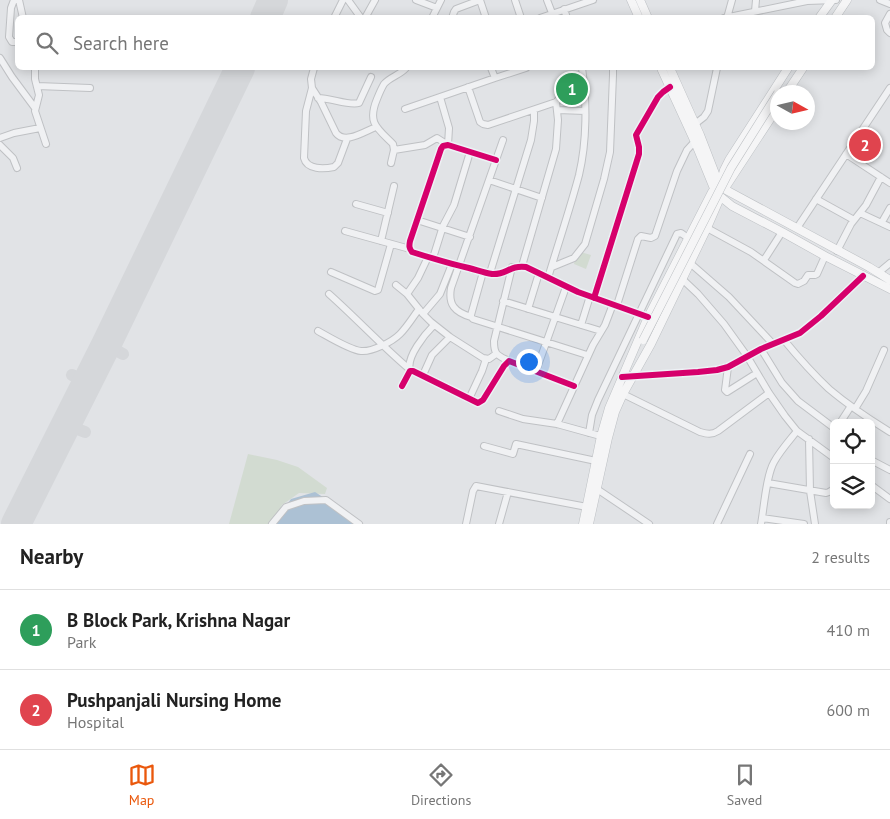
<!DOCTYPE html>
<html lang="en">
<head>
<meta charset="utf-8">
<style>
	body { margin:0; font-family:"PT Sans",sans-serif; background:#f6f6f6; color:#222 }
	.controls { position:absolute; right:15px; bottom:15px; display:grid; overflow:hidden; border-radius:8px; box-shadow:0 2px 12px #0003 }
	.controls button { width:45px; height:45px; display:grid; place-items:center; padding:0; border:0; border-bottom:1px solid #e0e0e0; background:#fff; color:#222; font:25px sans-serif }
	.compass { position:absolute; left:770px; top:85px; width:45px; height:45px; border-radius:50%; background:#fff; box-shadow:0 2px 12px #0003; rotate:98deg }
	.you { position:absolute; left:528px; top:361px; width:18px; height:18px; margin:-12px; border:4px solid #fff; border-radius:50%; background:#1a73e8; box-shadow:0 0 0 8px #1a73e833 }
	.badge { display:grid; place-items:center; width:32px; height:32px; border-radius:50%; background:#ea580c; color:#fff; font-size:16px; font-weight:700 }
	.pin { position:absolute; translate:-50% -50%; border:2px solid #fff; box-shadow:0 1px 5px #0006 }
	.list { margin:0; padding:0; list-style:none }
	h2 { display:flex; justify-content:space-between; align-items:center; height:65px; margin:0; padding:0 20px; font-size:21px }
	h2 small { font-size:16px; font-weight:400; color:#767676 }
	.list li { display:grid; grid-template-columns:32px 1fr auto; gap:15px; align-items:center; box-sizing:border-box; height:80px; padding:0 20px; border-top:1px solid #e0e0e0 }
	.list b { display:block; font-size:19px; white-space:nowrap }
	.list p { margin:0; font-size:16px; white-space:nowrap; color:#767676 }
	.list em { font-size:16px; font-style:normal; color:#767676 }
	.icon { flex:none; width:28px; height:28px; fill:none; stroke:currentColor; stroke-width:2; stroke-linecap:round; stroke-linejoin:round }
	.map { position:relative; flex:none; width:890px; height:524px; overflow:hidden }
	.search { position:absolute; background:#fff; box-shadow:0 2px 12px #0003; left:15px; right:15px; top:15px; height:55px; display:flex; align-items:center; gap:12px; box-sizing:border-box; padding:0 18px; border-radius:8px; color:#767676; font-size:19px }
	.sheet { height:225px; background:#fff }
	nav { display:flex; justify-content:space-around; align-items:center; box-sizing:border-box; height:70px; border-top:1px solid #e0e0e0; background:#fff; font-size:14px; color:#767676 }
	nav a { display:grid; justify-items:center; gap:2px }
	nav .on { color:#ea580c }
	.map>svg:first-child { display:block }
</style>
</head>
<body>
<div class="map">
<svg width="890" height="524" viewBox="0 0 890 524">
	<rect width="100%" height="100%" fill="#e1e3e6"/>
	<path fill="#d2dbd1" d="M565 84H580L582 102 562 101Z
		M577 251 591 255 586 269 574 264Z
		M248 454 277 460 298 467 327 488 325 494 299 493 282 505 273 524H229Z"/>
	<path fill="#acc1d4" d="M315 492 349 514 361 524H273L291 499Z"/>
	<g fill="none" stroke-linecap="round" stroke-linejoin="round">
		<path stroke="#d5d7da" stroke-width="12" d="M106 345 123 354
			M72 375 87 382
			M65 424 85 432"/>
		<path stroke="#d5d7da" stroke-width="30" d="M265 18 273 0
			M16 524 106 345 240 68"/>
		<defs>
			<path id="minor" d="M14 0 11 8 9 37 12 42H18
				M19 0 23 18
				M348 0 361 18
				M416 0 437 8
				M480 0 486 18
				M515 0 521 18
				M547 0 552 13
				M880 0 890 4
				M564 9 567 18
				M755 11 756 0
				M890 14 885 23 887 30 890 33
				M334 18 343 0
				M365 18 375 0
				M432 18 441 0
				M452 18 454 12 456 9 480 0
				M540 18 593 0
				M724 18 807 1 836 0
				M727 18 732 0
				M0 58 12 77 35 108
				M35 68V79L39 95 35 111 46 144
				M314 68 311 79 312 88 321 102 336 133C345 145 365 131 376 127
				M491 68 495 78 526 68
				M37 86 90 88
				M468 87 480 122 483 124 488 125 556 102C562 97 561 89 566 84L585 86
				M312 88 306 111 304 158C307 170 324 169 334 167L338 163 347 139
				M318 98C331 98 349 106 359 103L371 77
				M405 109 495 78
				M558 110 585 111
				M695 124 704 117 708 111 717 68
				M0 138 14 133 40 128
				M0 145 13 158 17 168
				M394 150 425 145 437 138 448 145 449 128 440 97
				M846 154 890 183
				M496 160 448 145 443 146 441 149 410 241C409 246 409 248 412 252 431 258 450 264 469 268 477 270 484 273 492 274 507 275 509 265 526 267L578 292 648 317
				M391 163 394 150 393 144C377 128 367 123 377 99 379 94 381 89 384 84 390 77 400 75 406 68
				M489 180 542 198
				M816 199 854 220
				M356 204 388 213
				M860 213 890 227
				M417 220 470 237
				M882 222 890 208
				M707 228 751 252 795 283 798 284 804 281 808 275H815L817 274 825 256
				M797 228 890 88
				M345 231 410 249
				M381 241 394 186
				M837 251 851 224 866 205 881 177
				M433 258 443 226 454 205 470 152
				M764 260 782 232
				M690 263 729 297 773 344
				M522 266 556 149 558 120 556 102
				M552 267 574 258 585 244 604 179 610 152 613 75V68
				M331 272 375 291 378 290 391 244
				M483 272 471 315V317L473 319 587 355
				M490 273 531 140 534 121V110
				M878 273 890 263
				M679 276 698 294 724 324 747 356 769 393 785 416 797 431 834 458
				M548 278C558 244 570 209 579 175 587 141 587 101 582 68
				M396 285 407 294 423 314 431 322 450 337 483 358 489 359 496 354
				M329 294C356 318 381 345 408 368
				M407 294 418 278 428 257
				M594 298 639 154V147L636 135 658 97 663 92 670 87
				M503 301 601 331
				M617 305 638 239 641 236 651 238 655 236 677 171 687 150 698 138
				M528 309 539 273
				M423 314 440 294 452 264
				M471 317C455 312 448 305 451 288L503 140
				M581 325 590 296
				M318 331C329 337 350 350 361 351 372 352 392 342 400 334 407 327 413 317 419 309
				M784 340C798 357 813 374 829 389 848 405 869 419 890 432
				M761 349 782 383 798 401 834 428
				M509 361C497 355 494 355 494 341L512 267
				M728 367 725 390 727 392 757 373
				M410 370C406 357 425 334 434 325
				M536 371 566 287
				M423 375 432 355 450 337
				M622 377 698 372 717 370 728 367 761 349 800 333 821 316 863 276
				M402 386 410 371H413L478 403 483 400 504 366 509 361 574 386
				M621 393 700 432C707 434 712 435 718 431L769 393
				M469 399 482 371 486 359
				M855 409 866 391 884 350
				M499 411 523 419 557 424 604 437
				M840 423 851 406
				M557 424 593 345 605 325 613 304
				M589 433 592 415 598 400 677 234 681 233 688 238
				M809 439 810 491 815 524
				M484 446 513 454 516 444 596 461
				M871 460 890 470
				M768 483 826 493 829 492 834 489
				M871 485 890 499
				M594 487 649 524
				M762 518 804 524
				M272 524 286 507 304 501 326 500 359 524
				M466 524 473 491 476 486 587 507
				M499 524 508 492
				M717 524 750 454
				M761 524C764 508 766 476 774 462 780 451 789 441 797 431
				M890 524V522"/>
			<path id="major" d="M631 0 639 18
				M640 0 648 18
				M819 18 832 0
				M835 18 847 0
				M661 68 695 142 713 186
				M670 68 700 135 719 184
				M787 92 803 68
				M720 184 724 170 729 160 788 68
				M725 188 778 107
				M726 190 869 267 890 280
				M721 197 732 206 782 232 825 256 890 289
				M583 524 601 436 609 408 648 317 712 192
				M589 524 608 438 615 412 623 394 651 344 707 228 720 198"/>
		</defs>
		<use href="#minor" stroke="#bfc1c4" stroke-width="8"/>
		<use href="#major" stroke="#bdc0c4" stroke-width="9"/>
		<use href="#minor" stroke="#f0f1f3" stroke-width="6"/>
		<use href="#major" stroke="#f5f5f6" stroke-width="8"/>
		<defs>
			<path id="major-bridge" d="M643 340 731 168 778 93"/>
		</defs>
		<use href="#major-bridge" stroke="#bdc0c4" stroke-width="9" stroke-linecap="butt"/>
		<use href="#major-bridge" stroke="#f5f5f6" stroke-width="8"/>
		<defs>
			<path id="cycleway" d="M496 160 448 145 443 146 441 149 410 241C409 246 409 248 412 252 431 258 450 264 469 268 477 270 484 273 492 274 507 275 509 265 526 267L578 292 648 317
				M594 298 639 154V147L636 135 658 97 663 92 670 87
				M622 377 698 372 717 370 728 367 761 349 800 333 821 316 863 276
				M402 386 410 371H413L478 403 483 400 504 366 509 361 574 386"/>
		</defs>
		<use href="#cycleway" stroke="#eef2f6" stroke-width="9"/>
		<use href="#cycleway" stroke="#d6006c" stroke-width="6"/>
	</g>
</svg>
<div class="controls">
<button><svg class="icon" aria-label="locate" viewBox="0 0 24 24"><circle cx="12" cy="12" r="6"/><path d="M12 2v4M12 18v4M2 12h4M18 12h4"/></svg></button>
<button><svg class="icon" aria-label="layers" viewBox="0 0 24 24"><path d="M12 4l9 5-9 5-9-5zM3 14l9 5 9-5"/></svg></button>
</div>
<svg class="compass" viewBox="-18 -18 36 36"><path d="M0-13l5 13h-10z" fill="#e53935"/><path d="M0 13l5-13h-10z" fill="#767676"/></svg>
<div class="you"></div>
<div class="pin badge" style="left:572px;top:89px;background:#2e9e5b">1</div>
<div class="pin badge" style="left:865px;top:145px;background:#e0444e">2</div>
<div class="search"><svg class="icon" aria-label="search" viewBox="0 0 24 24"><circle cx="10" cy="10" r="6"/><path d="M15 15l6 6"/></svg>Search here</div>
</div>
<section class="sheet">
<h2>Nearby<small>2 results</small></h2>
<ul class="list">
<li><span class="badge" style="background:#2e9e5b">1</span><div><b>B Block Park, Krishna Nagar</b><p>Park</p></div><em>410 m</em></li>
<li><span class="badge" style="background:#e0444e">2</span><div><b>Pushpanjali Nursing Home</b><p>Hospital</p></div><em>600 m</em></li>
</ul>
</section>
<nav>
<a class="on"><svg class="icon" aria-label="map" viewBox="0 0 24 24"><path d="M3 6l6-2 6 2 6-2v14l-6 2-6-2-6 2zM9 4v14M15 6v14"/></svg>Map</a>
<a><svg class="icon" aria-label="directions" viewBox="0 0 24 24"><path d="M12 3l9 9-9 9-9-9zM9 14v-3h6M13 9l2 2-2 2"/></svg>Directions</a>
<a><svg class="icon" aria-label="saved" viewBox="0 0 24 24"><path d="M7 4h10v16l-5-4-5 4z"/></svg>Saved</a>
</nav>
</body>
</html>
